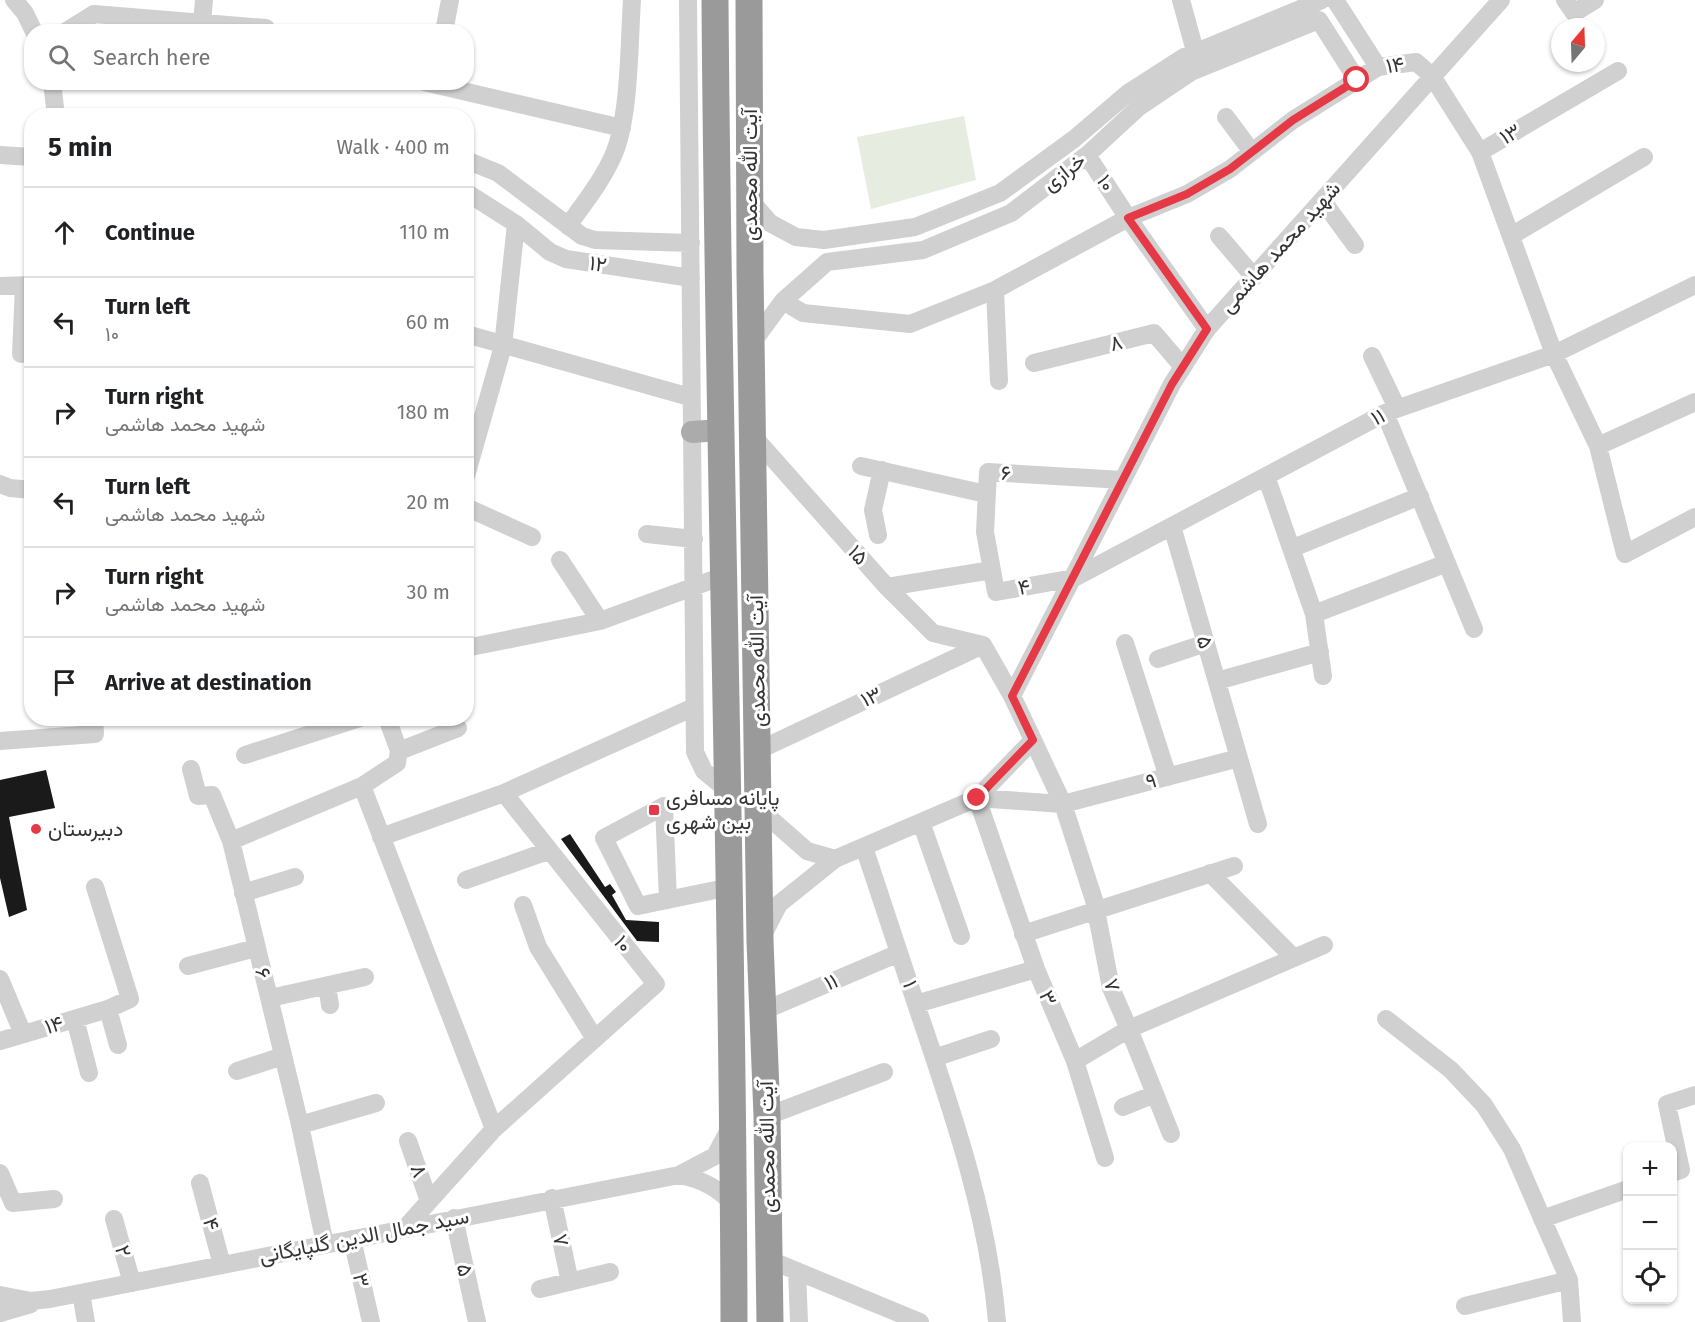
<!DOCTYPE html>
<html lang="en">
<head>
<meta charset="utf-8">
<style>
	body { margin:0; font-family:"Fira Sans",Vazirmatn,sans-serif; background:#f6f6f6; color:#202124 }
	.controls { position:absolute; right:18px; bottom:18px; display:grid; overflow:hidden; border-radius:12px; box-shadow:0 2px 4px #0004 }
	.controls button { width:54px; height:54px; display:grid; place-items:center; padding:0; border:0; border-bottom:2px solid #e0e0e0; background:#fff; color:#202124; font:30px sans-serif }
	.compass { position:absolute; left:1551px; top:18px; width:54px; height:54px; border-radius:50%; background:#fff; box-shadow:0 2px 4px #0004; rotate:19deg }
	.stop { position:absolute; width:18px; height:18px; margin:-14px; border:4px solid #e63946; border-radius:50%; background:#fff }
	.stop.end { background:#e63946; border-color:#fff; box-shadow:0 2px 6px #0008 }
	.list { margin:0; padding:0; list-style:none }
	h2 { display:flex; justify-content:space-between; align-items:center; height:78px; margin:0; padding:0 24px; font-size:26px }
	h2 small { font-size:20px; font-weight:400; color:#757577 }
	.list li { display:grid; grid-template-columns:39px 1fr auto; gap:18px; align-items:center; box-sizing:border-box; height:90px; padding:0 24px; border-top:2px solid #e0e0e0 }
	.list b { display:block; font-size:22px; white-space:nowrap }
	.list p { margin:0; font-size:20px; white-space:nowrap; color:#757577 }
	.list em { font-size:20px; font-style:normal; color:#757577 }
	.icon { flex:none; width:33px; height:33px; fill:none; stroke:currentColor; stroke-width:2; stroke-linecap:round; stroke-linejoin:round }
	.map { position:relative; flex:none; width:1695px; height:1322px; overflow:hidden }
	.search { position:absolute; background:#fff; box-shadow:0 2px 4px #0004; left:24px; top:24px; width:450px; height:66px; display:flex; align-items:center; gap:15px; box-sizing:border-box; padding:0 21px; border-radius:24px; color:#757577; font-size:22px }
	.panel { position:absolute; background:#fff; box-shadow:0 2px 4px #0004; left:24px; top:108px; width:450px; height:618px; border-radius:24px }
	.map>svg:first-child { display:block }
</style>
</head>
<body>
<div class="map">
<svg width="1695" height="1322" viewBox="0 0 1695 1322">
	<rect width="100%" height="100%" fill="#fff"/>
	<path fill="#e6ecdf" d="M964 116 976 180 871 209 857 137Z"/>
	<path fill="#1a1a1a" d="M46 770 55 808 9 817 27 910 9 917 0 878V780Z
		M570 834 605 887 610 884 616 892 612 895 626 920 659 922V942L637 941 561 839Z"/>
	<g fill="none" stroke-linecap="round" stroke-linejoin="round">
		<path stroke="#d0d0d0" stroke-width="18" d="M14 0 25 13 34 32
			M688 0 695 752 704 771 726 789
			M1181 0 1198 62
			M1335 0 1378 67
			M1565 0 1574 13 1595 0
			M202 23 204 0
			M65 32 94 14 266 28
			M444 32 450 0
			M52 82 56 116
			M424 82 622 128
			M1226 117 1252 152
			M1480 152 1554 354 1598 446 1695 402
			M0 155 32 157
			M1087 155 1128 218 1207 329
			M466 160 498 173 582 236 595 240 691 243
			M466 192 516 224 550 252 566 259 691 278
			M1322 200 1355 245
			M751 201 770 223 796 237 824 240 915 227 1000 193 1074 139 1128 93 1184 57 1322 0
			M568 226C584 203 602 181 613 156 630 119 629 43 632 0
			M1219 236 1254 277
			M1511 236 1644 157
			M0 286 32 285
			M995 290 999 381
			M783 301 803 313 910 324 995 290 1128 218 1187 194 1230 169 1293 120 1378 67 1416 62 1432 76 1480 152 1618 71
			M466 334 690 397
			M752 343 783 301 827 262 923 250 1011 213 1087 155 1139 107 1191 72 1319 20 1357 80
			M21 354 24 286
			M1372 356 1397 408
			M1034 363 1154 333 1183 367
			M1385 413 1474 629
			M753 436 887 587 933 633 983 645
			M1598 446 1625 554 1695 517
			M861 466 986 494
			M466 476 503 346 516 224
			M1266 476 1314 614 1323 676
			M1123 480 988 472 985 532 996 592 1074 578 1385 413 1554 354 1695 285
			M0 484 10 488 32 490
			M466 507 532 537
			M1172 526 1258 824
			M647 534 694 539
			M878 535 873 510 882 470
			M1293 548 1420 496
			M560 560 600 621
			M887 587 992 570
			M1314 614 1447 563
			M1125 643 1168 777
			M983 645 1012 696
			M466 648 600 621 723 576
			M1158 659 1206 643
			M1217 681 1320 652
			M1033 740 1063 804 1094 900 1111 988 1129 1029 1324 945
			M0 741 95 734 94 718
			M759 750 983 645
			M399 751 458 728
			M245 755 360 718
			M191 769 198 796 212 795 231 841
			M362 786 494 1129
			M977 798 1036 969 1075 1061 1105 1158
			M977 798 1063 804 1239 758
			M759 804 773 821 807 851 835 859
			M921 822 961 936
			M381 837 504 793
			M864 847 916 1004 1036 969
			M1210 873 1294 958
			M466 880 548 851
			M243 893 295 877
			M668 900 664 806 604 838 638 906 730 887
			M523 905 538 947 595 1039
			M1023 934 1234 866
			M762 937 779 904 835 859 977 798 1033 740 1012 696 1172 384 1207 329 1501 0
			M188 966 256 948
			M0 979 23 1034
			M327 986 330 1005
			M270 998 365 977
			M916 1004C951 1108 988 1212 997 1322
			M108 1009 118 1045
			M763 1011 899 953
			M75 1019 89 1073
			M1386 1019 1451 1070 1484 1105 1512 1149 1569 1280 1572 1322
			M0 1041 108 1009 130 999 95 887
			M934 1058 991 1039
			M1075 1061 1129 1029 1171 1134
			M237 1071 283 1056
			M1123 1107 1155 1094
			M767 1116 884 1072
			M300 1125 376 1103
			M408 1141 429 1201
			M0 1173 13 1203 54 1199
			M1672 1173 1681 1170 1667 1104 1695 1095
			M679 1175C701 1179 720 1188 734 1206
			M200 1183 222 1265
			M552 1198 570 1282
			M454 1218 477 1322
			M114 1219 132 1283
			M1542 1219 1628 1189
			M406 1227 494 1129 656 984 504 793 694 707
			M352 1239 371 1322
			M325 1244 300 1125 231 841 362 786 397 763 399 751 387 718
			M770 1260 920 1322
			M797 1271 799 1322
			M540 1289 610 1272
			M81 1293 86 1322
			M0 1295 31 1301 50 1299 679 1175 715 1156 730 1128
			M1465 1306 1569 1280
			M0 1313 31 1304"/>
		<path stroke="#ababab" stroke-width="22" d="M692 432 721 430"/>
		<path stroke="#9a9a9a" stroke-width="27" d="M715 0C718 441 733 881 734 1322
			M749 0 750 273 760 941 767 1116 770 1322"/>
	</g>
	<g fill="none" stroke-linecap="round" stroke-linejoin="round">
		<path stroke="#e63946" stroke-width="8" d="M977 798 1033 740 1012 696 1172 384 1207 329 1128 218 1187 194 1230 169 1293 120 1357 80"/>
	</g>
	<g fill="#e63946" stroke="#fff" stroke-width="2">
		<rect x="648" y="804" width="12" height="12" rx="3"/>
		<circle cx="36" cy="829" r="6"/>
	</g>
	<g text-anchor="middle" stroke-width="6" stroke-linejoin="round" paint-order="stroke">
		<g font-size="21" fill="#333" stroke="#fff">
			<text transform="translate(1395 65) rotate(-9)" y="7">۱۴</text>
			<text transform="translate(1510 134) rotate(-30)" y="7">۱۳</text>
			<text transform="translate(1064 172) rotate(-38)" y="7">خرازی</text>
			<text transform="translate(750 175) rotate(-90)" y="7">آیت الله محمدی</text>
			<text transform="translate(1106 183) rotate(57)" y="7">۱۰</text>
			<text transform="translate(1280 247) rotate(-48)" y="7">شهید محمد هاشمی</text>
			<text transform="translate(598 264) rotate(9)" y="7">۱۲</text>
			<text transform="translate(1116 343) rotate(-14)" y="7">۸</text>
			<text transform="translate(1378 417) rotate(-26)" y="7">۱۱</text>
			<text transform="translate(1006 473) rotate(3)" y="7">۶</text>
			<text transform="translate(858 555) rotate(48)" y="7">۱۵</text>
			<text transform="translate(1024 587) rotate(-10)" y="7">۴</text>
			<text transform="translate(1205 642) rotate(74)" y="7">۵</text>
			<text transform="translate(757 661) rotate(-91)" y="7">آیت الله محمدی</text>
			<text transform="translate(871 697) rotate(-25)" y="7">۱۳</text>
			<text transform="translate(1151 781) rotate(-15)" y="7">۹</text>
			<text transform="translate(623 944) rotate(51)" y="7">۱۰</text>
			<text transform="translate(263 973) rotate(75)" y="7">۶</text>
			<text transform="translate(831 982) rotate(-23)" y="7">۱۱</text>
			<text transform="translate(910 984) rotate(72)" y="7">۱</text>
			<text transform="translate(1112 985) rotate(73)" y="7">۷</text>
			<text transform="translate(1048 998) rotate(67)" y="7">۳</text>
			<text transform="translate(54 1025) rotate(-16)" y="7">۱۴</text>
			<text transform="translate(767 1147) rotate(-91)" y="7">آیت الله محمدی</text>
			<text transform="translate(419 1171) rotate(70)" y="7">۸</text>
			<text transform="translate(211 1224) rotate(75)" y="7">۴</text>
			<text transform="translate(364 1236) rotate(-11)" y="7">سید جمال الدین گلپایگانی</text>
			<text transform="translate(561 1240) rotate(78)" y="7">۷</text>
			<text transform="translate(123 1251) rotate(74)" y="7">۲</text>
			<text transform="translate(465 1270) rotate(78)" y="7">۵</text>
			<text transform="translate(361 1280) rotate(78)" y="7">۳</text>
		</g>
		<g font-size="21" fill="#333" stroke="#fff" text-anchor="start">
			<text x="666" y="805">پایانه مسافری<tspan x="666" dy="24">بین شهری</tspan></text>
			<text x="48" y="836">دبیرستان</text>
		</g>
	</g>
</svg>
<div class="controls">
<button>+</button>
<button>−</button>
<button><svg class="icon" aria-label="locate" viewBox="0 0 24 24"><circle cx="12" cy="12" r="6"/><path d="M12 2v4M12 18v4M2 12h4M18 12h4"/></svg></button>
</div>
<svg class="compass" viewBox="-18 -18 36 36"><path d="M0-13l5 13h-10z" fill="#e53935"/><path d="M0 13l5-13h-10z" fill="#757577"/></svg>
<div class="stop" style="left:1357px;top:80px"></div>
<div class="stop end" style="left:977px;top:798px"></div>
<div class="search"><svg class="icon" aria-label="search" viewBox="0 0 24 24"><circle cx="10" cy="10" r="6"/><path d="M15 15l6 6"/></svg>Search here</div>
<section class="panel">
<h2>5 min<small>Walk · 400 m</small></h2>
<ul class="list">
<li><svg class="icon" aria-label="ahead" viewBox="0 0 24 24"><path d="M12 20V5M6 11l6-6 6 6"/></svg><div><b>Continue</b></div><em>110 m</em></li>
<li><svg class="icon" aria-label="left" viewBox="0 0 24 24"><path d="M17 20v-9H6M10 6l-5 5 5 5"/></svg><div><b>Turn left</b><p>۱۰</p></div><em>60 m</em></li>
<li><svg class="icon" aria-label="right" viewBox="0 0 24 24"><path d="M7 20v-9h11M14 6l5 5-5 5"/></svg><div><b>Turn right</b><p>شهید محمد هاشمی</p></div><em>180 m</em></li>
<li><svg class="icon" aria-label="left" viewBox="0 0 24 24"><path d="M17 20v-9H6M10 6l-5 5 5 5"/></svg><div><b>Turn left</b><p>شهید محمد هاشمی</p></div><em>20 m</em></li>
<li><svg class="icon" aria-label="right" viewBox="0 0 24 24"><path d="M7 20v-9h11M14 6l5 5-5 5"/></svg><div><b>Turn right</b><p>شهید محمد هاشمی</p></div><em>30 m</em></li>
<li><svg class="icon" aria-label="arrive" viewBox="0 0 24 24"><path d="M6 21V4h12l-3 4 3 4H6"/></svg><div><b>Arrive at destination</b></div></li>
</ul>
</section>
</div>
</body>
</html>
